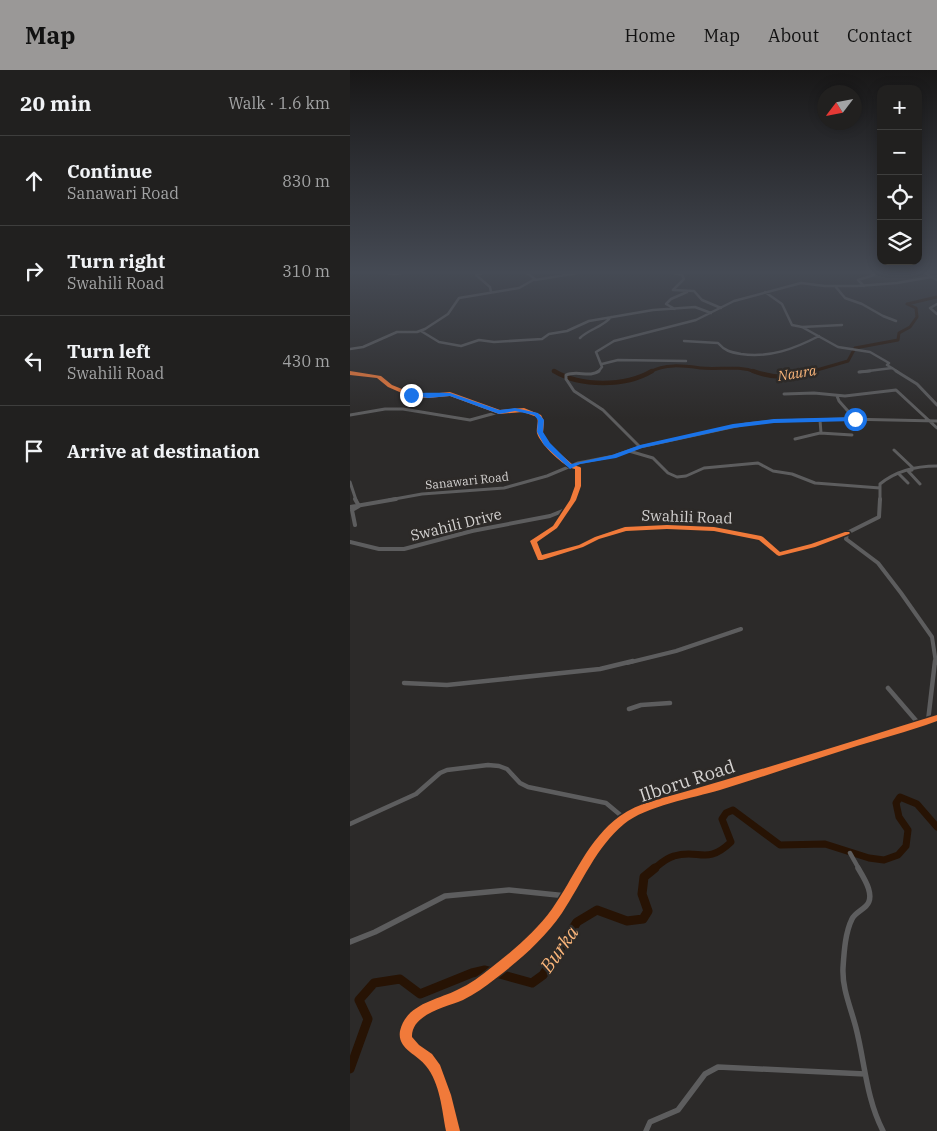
<!DOCTYPE html>
<html lang="en">
<head>
<meta charset="utf-8">
<style>
	body { margin:0; font-family:"IBM Plex Serif",serif; background:#2d2d2c; color:#f1f3f6 }
	.controls { position:absolute; right:15px; top:15px; display:grid; overflow:hidden; border-radius:10px; box-shadow:0 2px 12px #0003 }
	.controls button { width:45px; height:45px; display:grid; place-items:center; padding:0; border:0; border-bottom:1px solid #3e3e3d; background:#21201f; color:#f1f3f6; font:25px sans-serif }
	.compass { position:absolute; left:467px; top:15px; width:45px; height:45px; border-radius:50%; background:#21201f; box-shadow:0 2px 12px #0003; rotate:238deg }
	.stop { position:absolute; width:15px; height:15px; margin:-11px; border:4px solid #1a73e8; border-radius:50%; background:#fff }
	.stop.end { background:#1a73e8; border-color:#fff; box-shadow:0 1px 5px #0008 }
	.list { margin:0; padding:0; list-style:none }
	h2 { display:flex; justify-content:space-between; align-items:center; height:65px; margin:0; padding:0 20px; font-size:21px }
	h2 small { font-size:16px; font-weight:400; color:#a2a3a4 }
	.list li { display:grid; grid-template-columns:32px 1fr auto; gap:15px; align-items:center; box-sizing:border-box; height:90px; padding:0 20px; border-top:1px solid #3e3e3d }
	.list b { display:block; font-size:19px; white-space:nowrap }
	.list p { margin:0; font-size:16px; white-space:nowrap; color:#a2a3a4 }
	.list em { font-size:16px; font-style:normal; color:#a2a3a4 }
	.icon { flex:none; width:28px; height:28px; fill:none; stroke:currentColor; stroke-width:2; stroke-linecap:round; stroke-linejoin:round }
	.map { position:relative; flex:none; width:587px; height:1061px; overflow:hidden }
	header { display:flex; align-items:center; gap:30px; box-sizing:border-box; height:70px; padding:0 25px; background:#9a9897; color:#111 }
	header strong { font-size:24px }
	nav { display:flex; gap:28px; margin-inline-start:auto; font-size:18px }
	main { display:flex }
	aside { flex:1; background:#21201f }
	.map>svg:first-child { display:block }
</style>
</head>
<body>
<header>
<strong>Map</strong>
<nav><a>Home</a><a>Map</a><a>About</a><a>Contact</a></nav>
</header>
<main>
<aside>
<h2>20 min<small>Walk · 1.6 km</small></h2>
<ul class="list">
<li><svg class="icon" aria-label="ahead" viewBox="0 0 24 24"><path d="M12 20V5M6 11l6-6 6 6"/></svg><div><b>Continue</b><p>Sanawari Road</p></div><em>830 m</em></li>
<li><svg class="icon" aria-label="right" viewBox="0 0 24 24"><path d="M7 20v-9h11M14 6l5 5-5 5"/></svg><div><b>Turn right</b><p>Swahili Road</p></div><em>310 m</em></li>
<li><svg class="icon" aria-label="left" viewBox="0 0 24 24"><path d="M17 20v-9H6M10 6l-5 5 5 5"/></svg><div><b>Turn left</b><p>Swahili Road</p></div><em>430 m</em></li>
<li><svg class="icon" aria-label="arrive" viewBox="0 0 24 24"><path d="M6 21V4h12l-3 4 3 4H6"/></svg><div><b>Arrive at destination</b></div></li>
</ul>
</aside>
<div class="map">
<svg width="587" height="1061" viewBox="0 0 587 1061">
	<rect width="100%" height="100%" fill="#2c2a29"/>
	<g fill="none" stroke-linecap="round" stroke-linejoin="round">
		<path stroke="#271304" stroke-width="3" d="M300 302C315 293 335 296 351 298 369 300 388 295 406 302
			M460 302 498 291 505 278 548 270 549 263 560 257 567 247 566 238 557 234 587 227"/>
		<path stroke="#271304" stroke-width="4.5" d="M204 301C231 317 275 317 302 301
			M403 301C427 310 441 307 465 301"/>
		<path stroke="#271304" stroke-width="7" d="M304 799C310 794 316 788 324 786 349 778 356 796 381 772L372 749 376 743 383 740 430 775 475 774 519 788 534 790 548 785 556 776 558 760 549 747 546 733 550 727 567 734 587 757"/>
		<path stroke="#271304" stroke-width="9" d="M0 999 18 949 9 930 24 913 50 909 70 924 122 903 135 900 182 913 193 905 227 852 247 840 277 851 293 849 298 841 292 824 294 807 305 798"/>
		<path stroke="#5d5d5e" stroke-width="2.5" d="M16 201 45 204 72 201
			M293 201C306 203 320 201 332 205L334 209 323 220 344 221 352 230 371 238
			M572 201 587 210
			M0 202 18 201
			M136 202 126 205 140 217 141 222
			M185 210 240 201
			M485 216 495 228 512 234 533 246 546 251
			M514 216 508 210 524 205 517 201
			M415 222 432 234 442 255 452 257 488 277 520 282 539 293 537 295 542 298 510 302
			M587 234 580 238 587 244
			M325 239 316 234 321 229 337 222
			M452 257 492 255
			M71 261 89 272 111 276 129 270 144 272 192 269 199 264 217 261 239 251 303 240 345 237 361 243
			M230 268C239 259 253 257 261 247
			M334 271 368 273C375 281 380 282 391 284 420 288 444 279 469 266
			M0 279 13 277 47 262H67L75 259 98 244 109 228 169 218 185 209 174 201H133
			M252 294 268 290 336 291
			M542 298 548 302
			M248 302 252 297 246 282 264 271 346 250 384 231 451 213 475 216H507L547 213 587 206"/>
		<path stroke="#5d5d5e" stroke-width="3" d="M249 301C240 308 227 300 216 305V309L224 321 253 340 290 377
			M546 301 567 314 587 335
			M509 302 520 301
			M0 303 29 307 40 316 61 325 100 324 149 342 174 340 189 346C191 352 189 356 190 362 192 374 217 396 228 398V416L223 430
			M434 324 464 323 495 326 546 320 587 358
			M487 326 489 331 505 349
			M0 345 35 339H53L120 350 149 342
			M470 350 471 363
			M445 369 470 363 502 365
			M544 380 563 398
			M279 381 303 388 318 403 327 407 336 406 354 398 408 393 423 401 442 404 465 413 530 418
			M562 400 558 401 570 414
			M548 403 558 413
			M0 412 6 430
			M39 430 72 424 154 418 197 406 228 393 264 386 290 377 396 354 424 351 495 349 587 351
			M530 430V414C547 400 566 396 587 396"/>
		<path stroke="#5d5d5e" stroke-width="4" d="M5 429 9 436 2 440 5 455
			M223 429 205 457 183 471 190 488 231 476 247 468 275 459 317 457 364 459 411 468 429 484 463 476 497 463
			M530 429 529 447 497 463 496 469 528 493 551 523 582 567 586 593
			M0 437 46 429
			M0 472 29 479H54L122 461 200 446 215 440
			M277 593 326 581 391 559"/>
		<path stroke="#5d5d5e" stroke-width="4.5" d="M54 613 97 615 250 599 283 591
			M538 618 569 654
			M279 639 291 635 320 633
			M578 651 585 591
			M0 754 66 724 90 703 97 700 138 695 149 696 157 699 170 713 178 717 256 733 274 748
			M500 783 509 799
			M232 799C247 774 264 752 291 739L587 648"/>
		<path stroke="#5d5d5e" stroke-width="5.5" d="M508 798C514 808 526 826 516 836 511 841 505 843 502 849 495 863 494 883 493 898 492 919 501 938 506 958 515 993 516 1028 533 1061
			M0 872 25 862 95 826 159 820 217 826
			M103 1061C99 1039 95 1011 81 992 74 983 57 979 56 965 54 940 107 928 124 917 175 886 204 848 233 798
			M296 1061 300 1052 328 1040 355 1004 368 997 515 1004"/>
		<defs>
			<path id="cycleway" d="M0 301 31 306 42 315 62 323 78 324 100 322 150 340 174 338 191 345 194 351 193 363 199 374 223 395 230 397 231 398V416L226 430 207 458 187 472 192 485 229 475 245 467 275 457 317 455 364 457 411 466 413 467 430 482 461 474 495 462H499L500 463 499 464 465 477 429 486 427 485 409 470 364 461 317 459 276 461 249 469 233 477 192 490H188L180 471 203 456 220 430 225 416V399C215 398 190 374 187 363 186 358 189 353 187 347L173 342 149 344 100 326 78 328 61 327 38 317 27 308 0 305Z
				M587 645V651L576 655C546 665 515 673 485 683 447 695 409 708 370 720 343 728 296 736 274 754 246 777 232 813 212 843 194 869 170 890 145 909 135 917 125 924 113 930 97 937 61 944 62 967L69 975 82 984 90 995 101 1025 110 1061H96C92 1040 90 1013 76 996 67 984 47 979 50 961 56 934 87 930 107 920 120 914 131 906 142 897 164 880 186 861 202 839 224 808 238 769 270 746 288 733 313 728 334 722 348 718 361 714 375 710 446 689 516 667 587 645Z"/>
		</defs>
		<use href="#cycleway" stroke="#2d2a28" stroke-width="3"/>
		<use href="#cycleway" fill="#f17a3a" fill-rule="evenodd"/>
	</g>
	<linearGradient id="sky" x2="0" y2="1"><stop stop-color="#181717"/><stop offset="0.58" stop-color="#454a54"/><stop offset="1" stop-color="#454a54" stop-opacity="0"/></linearGradient>
	<rect width="587" height="349" fill="url(#sky)"/>
	<path fill="#1a73e8" d="M100 323 149 340 165 338 188 343 194 350 193 362 200 373 221 394 262 385 290 375 383 354 424 349 505 347 508 349 505 351 424 353 383 358 292 378 266 388 230 394 220 399 194 375 187 362 188 350 184 345 165 341 149 344 100 326 78 328 58 325C64 322 91 323 100 323Z"/>
	<g text-anchor="middle" stroke-width="5" stroke-linejoin="round" paint-order="stroke">
		<g font-size="12" fill="#d5d3d2" stroke="#2d2a28">
			<text transform="translate(117 411) rotate(-6)" y="4">Sanawari Road</text>
		</g>
		<g font-size="14" font-style="italic" fill="#fab57a" stroke="#2d2a28">
			<text transform="translate(447 303) rotate(-9)" y="5">Naura</text>
		</g>
		<g font-size="15" fill="#d5d3d2" stroke="#2d2a28">
			<text transform="translate(337 447) rotate(2)" y="5">Swahili Road</text>
			<text transform="translate(106 455) rotate(-14)" y="5">Swahili Drive</text>
		</g>
		<g font-size="18" fill="#d5d3d2" stroke="#2d2a28">
			<text transform="translate(337 711) rotate(-18)" y="6">Ilboru Road</text>
		</g>
		<g font-size="19" font-style="italic" fill="#fab57a" stroke="#2d2a28">
			<text transform="translate(209 879) rotate(-55)" y="7">Burka</text>
		</g>
	</g>
</svg>
<div class="controls">
<button>+</button>
<button>−</button>
<button><svg class="icon" aria-label="locate" viewBox="0 0 24 24"><circle cx="12" cy="12" r="6"/><path d="M12 2v4M12 18v4M2 12h4M18 12h4"/></svg></button>
<button><svg class="icon" aria-label="layers" viewBox="0 0 24 24"><path d="M12 4l9 5-9 5-9-5zM3 14l9 5 9-5"/></svg></button>
</div>
<svg class="compass" viewBox="-18 -18 36 36"><path d="M0-13l5 13h-10z" fill="#e53935"/><path d="M0 13l5-13h-10z" fill="#a2a3a4"/></svg>
<div class="stop" style="left:505px;top:349px"></div>
<div class="stop end" style="left:61px;top:325px"></div>
</div>
</main>
</body>
</html>
